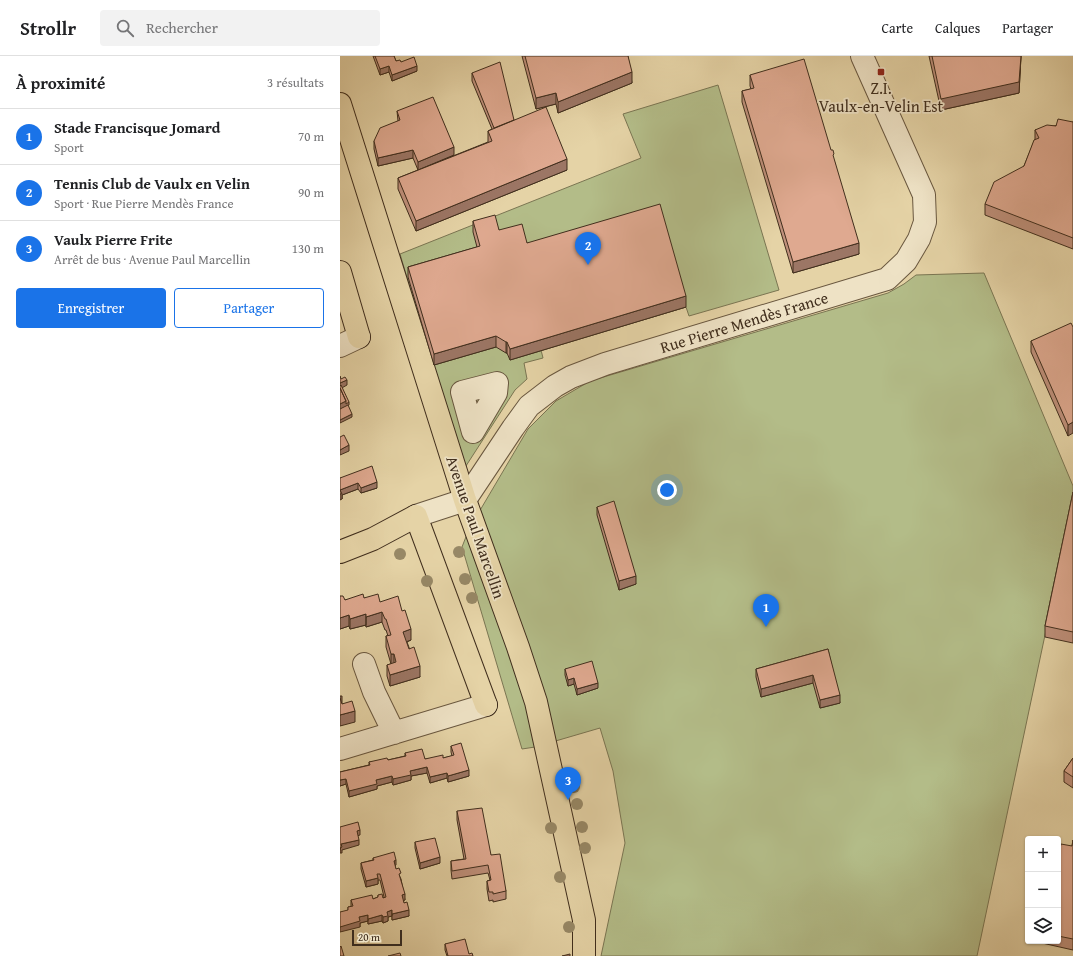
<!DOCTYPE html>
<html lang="fr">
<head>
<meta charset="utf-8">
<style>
	body { margin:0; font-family:"Gentium Book Plus",serif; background:#f2f2f2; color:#202124 }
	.controls { position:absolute; right:12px; bottom:12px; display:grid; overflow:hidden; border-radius:4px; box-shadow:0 1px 3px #0004 }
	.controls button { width:36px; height:36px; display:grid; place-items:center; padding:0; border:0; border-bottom:1px solid #e0e0e0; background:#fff; color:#202124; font:20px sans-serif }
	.scale { position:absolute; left:12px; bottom:10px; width:50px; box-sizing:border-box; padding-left:4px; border:2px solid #402e1d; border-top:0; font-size:11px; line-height:14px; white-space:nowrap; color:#402e1d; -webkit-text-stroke:3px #eee2c5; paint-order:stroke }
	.you { position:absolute; left:327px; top:434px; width:14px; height:14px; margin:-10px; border:3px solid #fff; border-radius:50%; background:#1a73e8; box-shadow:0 0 0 6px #1a73e833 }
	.badge { display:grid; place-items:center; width:26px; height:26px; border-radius:50%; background:#1a73e8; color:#fff; font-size:13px; font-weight:700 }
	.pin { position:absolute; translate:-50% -33px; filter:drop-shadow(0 1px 2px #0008) }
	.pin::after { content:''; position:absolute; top:21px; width:14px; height:12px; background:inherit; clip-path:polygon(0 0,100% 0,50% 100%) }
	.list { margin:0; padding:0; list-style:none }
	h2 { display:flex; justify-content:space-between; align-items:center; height:52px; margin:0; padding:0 16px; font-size:17px }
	h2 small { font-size:13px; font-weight:400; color:#757577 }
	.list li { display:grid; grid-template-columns:26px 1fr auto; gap:12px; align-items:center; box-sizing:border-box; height:56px; padding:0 16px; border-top:1px solid #e0e0e0 }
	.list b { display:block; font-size:15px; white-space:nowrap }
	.list p { margin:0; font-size:13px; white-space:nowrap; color:#757577 }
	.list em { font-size:13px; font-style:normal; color:#757577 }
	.actions { display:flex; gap:8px; padding:12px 16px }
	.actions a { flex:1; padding:9px 0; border:1px solid #1a73e8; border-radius:4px; text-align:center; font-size:14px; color:#1a73e8 }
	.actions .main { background:#1a73e8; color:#fff }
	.icon { flex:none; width:22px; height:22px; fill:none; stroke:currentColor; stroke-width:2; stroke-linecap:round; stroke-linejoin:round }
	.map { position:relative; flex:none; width:733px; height:900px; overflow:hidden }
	header { display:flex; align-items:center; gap:24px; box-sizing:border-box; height:56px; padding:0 20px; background:#fff; border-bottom:1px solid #e0e0e0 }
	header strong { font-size:19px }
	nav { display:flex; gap:22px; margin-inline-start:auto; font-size:14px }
	.search { width:280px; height:36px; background:#f2f2f2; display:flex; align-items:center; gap:10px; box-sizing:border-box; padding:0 14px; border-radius:4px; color:#757577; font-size:15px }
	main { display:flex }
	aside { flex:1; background:#fff }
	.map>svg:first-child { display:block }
</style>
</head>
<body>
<header>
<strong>Strollr</strong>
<div class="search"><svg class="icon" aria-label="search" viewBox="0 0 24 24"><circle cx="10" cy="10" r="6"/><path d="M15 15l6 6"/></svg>Rechercher</div>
<nav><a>Carte</a><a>Calques</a><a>Partager</a></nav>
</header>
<main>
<aside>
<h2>À proximité<small>3 résultats</small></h2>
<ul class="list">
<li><span class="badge">1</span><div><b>Stade Francisque Jomard</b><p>Sport</p></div><em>70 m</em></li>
<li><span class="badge">2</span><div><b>Tennis Club de Vaulx en Velin</b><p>Sport · Rue Pierre Mendès France</p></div><em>90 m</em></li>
<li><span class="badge">3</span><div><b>Vaulx Pierre Frite</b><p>Arrêt de bus · Avenue Paul Marcellin</p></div><em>130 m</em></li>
</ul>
<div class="actions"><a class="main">Enregistrer</a><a>Partager</a></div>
</aside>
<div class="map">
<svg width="733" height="900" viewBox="0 0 733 900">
	<rect width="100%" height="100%" fill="#e5d3a6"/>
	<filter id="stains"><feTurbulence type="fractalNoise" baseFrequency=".005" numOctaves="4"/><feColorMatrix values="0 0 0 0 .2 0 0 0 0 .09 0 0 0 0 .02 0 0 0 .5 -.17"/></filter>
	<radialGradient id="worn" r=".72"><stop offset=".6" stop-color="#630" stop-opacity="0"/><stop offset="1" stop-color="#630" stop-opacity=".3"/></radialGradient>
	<path fill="#b3bc88" stroke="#7a7552" d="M378 29 439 234 349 260 346 251 201 294 203 302 184 307 187 323 175 334 124 413 60 198 301 102 283 58Z
		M644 217 733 430V447L637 900H261L285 787 273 715 260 672 195 691 182 693 122 491 129 473 188 373 216 345 250 325 548 237 564 228 576 219Z"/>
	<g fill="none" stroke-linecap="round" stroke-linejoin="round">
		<defs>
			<path id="minor" d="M0 290 19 281
				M157 327 156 337 133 376 122 336Z
				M76 460 125 444 173 372 189 350 215 330 231 321 265 308 547 223 566 205 579 183 585 166 584 139 522 0
				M24 608 34 636 54 677
				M0 693 146 649"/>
			<path id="major" d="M0 48 125 444 178 591 196 646 244 864V900
				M0 216 19 281
				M76 460 146 649
				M0 496 33 483 76 460"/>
		</defs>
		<use href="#minor" stroke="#69573f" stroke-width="24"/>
		<use href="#major" stroke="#402e1d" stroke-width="24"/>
		<use href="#minor" stroke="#eee2c5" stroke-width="22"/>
		<use href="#major" stroke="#e5d3a6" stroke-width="22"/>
	</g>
	<g fill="#978866">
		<circle cx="119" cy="496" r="6"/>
		<circle cx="60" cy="498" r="6"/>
		<circle cx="125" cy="523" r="6"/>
		<circle cx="87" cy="525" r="6"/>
		<circle cx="132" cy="542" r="6"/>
		<circle cx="234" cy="731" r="6"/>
		<circle cx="237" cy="748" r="6"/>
		<circle cx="242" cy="771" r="6"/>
		<circle cx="211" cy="772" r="6"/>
		<circle cx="245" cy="792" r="6"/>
		<circle cx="220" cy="821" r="6"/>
		<circle cx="229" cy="871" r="6"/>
	</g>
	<path fill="#c0917c" stroke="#402e1d" d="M33 0H54L56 5 61 6 77 15 52 25 49 16 40 19Z
		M182 0H288L292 27 218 57 216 48 196 53Z
		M589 0H681L679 37 601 54Z
		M132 17 174 64 227 114 76 175 58 133V122L148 86V75L152 73 132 25Z
		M410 19 494 104 519 198 453 217 402 46V35L411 33 410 30Z
		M57 55 114 99 78 114 73 102 38 110 34 93V85L58 65Z
		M733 66V193L645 159V148L684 110 695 83V74Z
		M133 165 159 174 187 187 346 251 170 304 167 297H166L156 291 94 309 68 221V211L137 191 133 176Z
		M733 271 728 380 691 296V285Z
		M0 422 37 432 21 437 18 433 2 439V443Z
		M733 436V587L705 581V570Z
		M257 451 296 528 279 534 257 459Z
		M0 540 5 544 24 542 40 546 71 584 67 586 80 621 50 630 47 620V609L51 608 46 591V580H48L46 574H45L42 566 26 571V569L10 573 9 570 0 573Z
		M488 593 500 647 480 652 473 627 421 641 416 621V613Z
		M225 613 258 632 237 639 234 628 228 630 225 619Z
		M111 690 129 720 108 726 107 722 90 727 87 717 71 720V724L53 729 52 726 37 730V733L9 741 6 728 0 730V716L29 709V706L48 704 65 700V697L85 703 103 702 112 700 111 696Z
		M733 702V732L724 726V715Z
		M117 755 151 799 166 835V843L153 846V844L149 845 147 833V825L150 824 148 817 112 823 111 814V805L124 803 117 764Z
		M733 784V894L702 887V885H718V801L732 790Z
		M75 786 100 807 80 813 75 792Z
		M33 802 56 809 55 810 56 813 61 823 65 844H63L69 860 52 864V860L48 861V865L43 867 42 865 28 868V865L20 867V871L8 854V851H11V844L33 843 38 841V839L43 842 44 841 40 824H38V828L26 831 21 813V807L33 804Z
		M105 888 129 898 133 900H107L105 894Z"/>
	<path fill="#9c7665" stroke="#402e1d" d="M681 0 679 37 601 54V43Z
		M49 10V16L40 19V13Z
		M77 10V15L52 25V19Z
		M292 16V27L218 57V46Z
		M216 37V48L196 53V42Z
		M114 91V99L78 114V106Z
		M73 94V102L38 110V102Z
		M227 103V114L76 175V165Z
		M519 187V198L453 217V206Z
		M346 240V251L170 304V293Z
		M156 280V291L94 309V298Z
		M166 286H167V297H166Z
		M7 324V329L0 333V327Z
		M6 345 9 346V349L0 354V348Z
		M12 358V361L0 367V364Z
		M733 366V377L728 380V369Z
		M9 389V395L0 399V394Z
		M37 426V432L21 437V432Z
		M18 427V433L2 439V443L0 444V434Z
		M296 520V528L279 534V525Z
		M42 556V566L26 571V561Z
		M26 558V569L10 573V563Z
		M9 559V570L0 573V562Z
		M71 573V584L63 587V576Z
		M51 598H54V609H51Z
		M80 610V621L50 630V619Z
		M473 619V627L421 641V633Z
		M234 622V628L228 630V624Z
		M258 627V632L237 639V633Z
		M500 639V647L480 652V644Z
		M0 640H2V650L0 651Z
		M15 655V666L0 670V659Z
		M87 711V717L71 720V724L53 729V723L70 715Z
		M129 714V720L108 726V720Z
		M107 717V722L90 727V721Z
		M52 720V726L37 730V733L9 741V735L36 724Z
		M6 723V728L0 730V724Z
		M20 774V779L17 780V775Z
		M19 784V789L2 794V797H0L1 788Z
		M100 801V807L80 813V807Z
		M56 804V809L54 810V805Z
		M38 822V828L26 831V825Z
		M65 838V844L62 845V839Z
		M52 854V860L48 861V865L43 867V861L47 856Z
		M69 854V860L52 864V858Z
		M28 859V865L20 867V871L0 876V871L19 861Z
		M42 859V865L28 868V863Z"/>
	<path fill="#dfa990" stroke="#402e1d" d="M35 0H54L56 5 60 4 61 6 74 1 77 10 52 19 49 10 40 13Z
		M185 0H288L292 16 218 46 216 37 196 42Z
		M592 0H681L679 26 601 43Z
		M464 3 491 94H493L494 98 493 99 519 187 453 206 402 35 414 32 410 19Z
		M160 6 174 64 154 72 132 17Z
		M93 41 114 91 78 106 73 94 38 102 34 85 40 72 60 64 57 55Z
		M206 51 227 103 76 165 58 122 152 85 148 75Z
		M718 63 733 66V182L645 148 654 126 684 110 694 84 699 82 695 74 707 69 716 70Z
		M320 148 346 240 170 293 167 286H166L156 280 94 298 68 211 140 190 133 165 155 159 159 174 182 168 187 187Z
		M731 267 733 271V366L728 369 691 285Z
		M0 320 1 323 5 321 7 324 0 327Z
		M1 329 9 346 6 348V345L0 332V330Z
		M0 332 6 345 0 348Z
		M8 349 12 358 0 364V353Z
		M4 379 9 389 0 394V381Z
		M32 410 37 426 21 432 18 427 0 434 2 438H0V422Z
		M733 436V576L705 570Z
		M274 445 296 520 279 525 257 451Z
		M23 538 24 542 38 538 40 546 58 540 62 555 65 554 71 573 63 576 69 593 74 591 80 610 50 619 47 609 56 606 54 598H51L46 580 51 579 46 563H45L42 556 26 561V558L10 563 9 559 0 562V540H3L5 544Z
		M488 593 500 639 480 644 473 619 421 633 416 613Z
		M252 605 258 627 237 633 234 622 228 624 225 613Z
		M0 642 2 648 12 645 15 655 0 659Z
		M121 687 129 714 108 720 107 717 90 721 87 711 70 715 71 719 53 723 52 720 36 724 37 728 9 735 6 723 0 724V716L30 709 29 706 47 702 48 704 66 700 65 697 82 693 85 703 103 699V702L114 699 111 690Z
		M733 702V721L724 715Z
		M142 752 151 799 160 798 166 835 153 838V836H149L147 825 151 824 148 809 112 815 111 805 126 803 117 755Z
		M18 766 20 774 17 775 19 784 1 788 2 791 0 792V771Z
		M95 782 100 801 80 807 75 786Z
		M733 784V883L718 880V801L721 788 732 790Z
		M54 796 56 804 54 805 56 813 59 812 61 817 59 818 65 838 62 839 64 847 67 846 69 854 52 858V854L47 856 48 860 43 861 42 859 28 863V859L19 861 20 865 0 871V856L8 854V851L13 850 11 844 32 839 33 843 38 841V839L42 838 43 842 46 841 40 818H37L38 822 26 825 21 807 34 804 33 802Z
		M125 883 129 898 132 897 133 900H108L105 888Z
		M1 890 4 900H0V891Z
		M60 897 61 900H48Z
		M230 898V900H222Z"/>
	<rect fill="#8f2418" stroke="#eee2c5" stroke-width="1.5" x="537" y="12" width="8" height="8" rx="2"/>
	<g text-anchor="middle" stroke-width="3.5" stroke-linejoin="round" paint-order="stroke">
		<g font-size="16" fill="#402e1d" stroke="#eee2c5">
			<text x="541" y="38">Z.I.<tspan x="541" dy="18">Vaulx-en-Velin Est</tspan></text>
		</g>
		<g font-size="16" fill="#402e1d" stroke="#eee2c5">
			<text transform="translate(404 266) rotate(-17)" y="6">Rue Pierre Mendès France</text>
			<text transform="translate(136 471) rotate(71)" y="6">Avenue Paul Marcellin</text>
		</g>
	</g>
	<rect width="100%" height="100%" filter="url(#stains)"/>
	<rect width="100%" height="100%" fill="url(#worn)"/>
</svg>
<div class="controls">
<button>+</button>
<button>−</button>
<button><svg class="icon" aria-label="layers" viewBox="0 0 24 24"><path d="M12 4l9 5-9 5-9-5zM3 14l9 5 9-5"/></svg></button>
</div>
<div class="scale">20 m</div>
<div class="you"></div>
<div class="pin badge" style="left:426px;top:571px">1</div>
<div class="pin badge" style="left:248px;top:209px">2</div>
<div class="pin badge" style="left:228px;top:744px">3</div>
</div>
</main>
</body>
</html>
